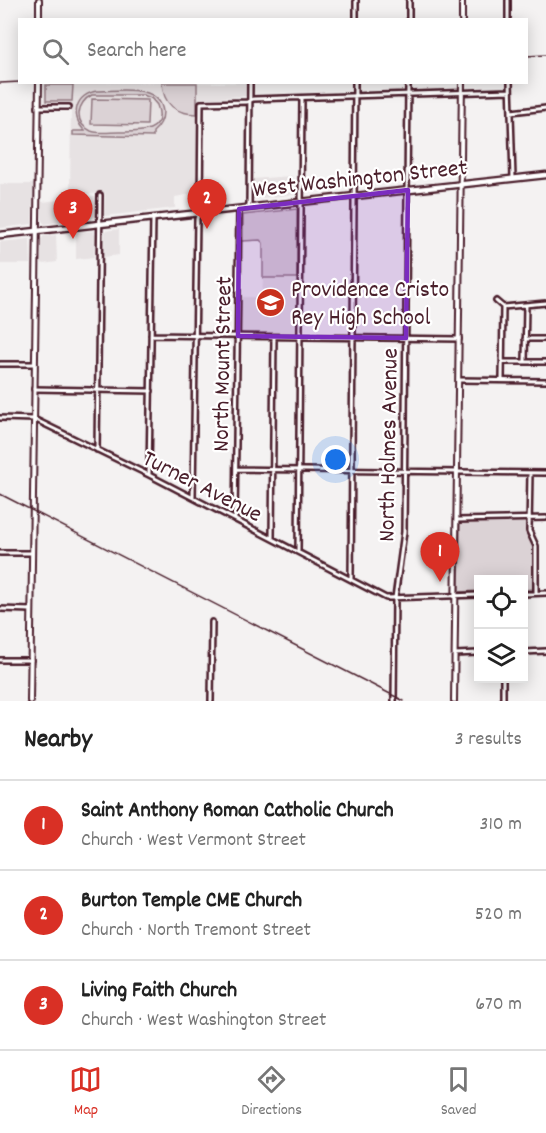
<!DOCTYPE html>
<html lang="en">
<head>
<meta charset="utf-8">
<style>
	body { margin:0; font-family:Dekko,sans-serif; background:#f6f6f6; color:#222 }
	.controls { position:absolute; right:18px; bottom:18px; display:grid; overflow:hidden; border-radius:0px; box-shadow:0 3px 15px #0003 }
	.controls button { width:54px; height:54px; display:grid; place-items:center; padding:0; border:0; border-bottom:2px solid #e0e0e0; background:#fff; color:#222; font:30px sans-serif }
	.you { position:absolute; left:336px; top:460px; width:21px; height:21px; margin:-15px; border:4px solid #fff; border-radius:50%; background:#1a73e8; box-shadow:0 0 0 9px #1a73e833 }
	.badge { display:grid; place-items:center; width:39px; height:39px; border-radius:50%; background:#d93025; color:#fff; font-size:20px; font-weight:700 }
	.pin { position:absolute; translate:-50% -50px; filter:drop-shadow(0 2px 3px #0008) }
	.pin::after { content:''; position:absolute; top:32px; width:21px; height:18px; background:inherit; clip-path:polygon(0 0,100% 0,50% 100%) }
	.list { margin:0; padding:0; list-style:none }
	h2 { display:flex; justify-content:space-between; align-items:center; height:78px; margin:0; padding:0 24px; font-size:26px }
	h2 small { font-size:20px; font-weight:400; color:#767676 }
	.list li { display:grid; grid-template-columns:39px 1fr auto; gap:18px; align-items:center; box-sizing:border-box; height:90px; padding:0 24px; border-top:2px solid #e0e0e0 }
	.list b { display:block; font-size:22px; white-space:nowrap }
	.list p { margin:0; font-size:20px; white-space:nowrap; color:#767676 }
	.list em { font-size:20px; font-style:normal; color:#767676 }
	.icon { flex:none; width:33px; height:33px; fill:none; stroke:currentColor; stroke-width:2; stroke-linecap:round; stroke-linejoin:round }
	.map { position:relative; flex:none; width:546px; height:701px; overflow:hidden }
	.search { position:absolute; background:#fff; box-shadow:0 3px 15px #0003; left:18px; right:18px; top:18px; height:66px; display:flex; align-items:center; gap:15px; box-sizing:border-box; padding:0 21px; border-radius:0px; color:#767676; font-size:22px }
	.sheet { height:348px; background:#fff }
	nav { display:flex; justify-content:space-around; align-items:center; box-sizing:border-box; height:84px; border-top:2px solid #e0e0e0; background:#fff; font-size:16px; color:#767676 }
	nav a { display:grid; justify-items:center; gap:3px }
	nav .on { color:#d93025 }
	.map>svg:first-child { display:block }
</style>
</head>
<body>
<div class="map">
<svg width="546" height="701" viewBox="0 0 546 701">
	<rect width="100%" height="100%" fill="#f4f2f2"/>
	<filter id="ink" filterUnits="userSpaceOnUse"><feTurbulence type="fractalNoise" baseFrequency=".0167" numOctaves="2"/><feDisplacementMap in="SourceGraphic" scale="12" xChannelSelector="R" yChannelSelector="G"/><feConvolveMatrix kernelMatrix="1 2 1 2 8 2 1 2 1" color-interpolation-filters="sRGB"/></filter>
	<g filter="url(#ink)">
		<path fill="#e7e2e3" d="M60 82 248 83V96L198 99 197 193 175 197V208L104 216 105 193 70 195 71 106 44 105V83Z
			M291 176 293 184 299 183V194L253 199 252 179Z
			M0 184H34L32 224 0 228Z
			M95 196 97 199 98 217 45 224 42 221V202Z
			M119 229V255L104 257 105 231Z
			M93 231 95 235 94 257 76 259V232Z
			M56 235 57 262 43 264 41 262V239L44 236Z
			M30 239 31 264H0V242Z
			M263 278H297L296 334 242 333V297H262Z"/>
		<path fill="#dbd2d5" stroke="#927880" stroke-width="1.5" fill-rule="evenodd" d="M162 83H197V114C176 114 163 104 162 83Z
			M46 85H73L72 101H46Z
			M98 91C118 91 160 83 163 112 163 120 159 127 153 132V137L73 135V131H85C69 116 76 93 98 91ZM92 95H143L151 98 157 105C168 134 137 132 119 132 110 132 99 134 91 131 73 123 77 102 92 95Z
			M92 99 148 100 147 125 91 124Z
			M297 209V278H263V243L260 240 243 241V215Z
			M527 521V531L533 545V589L524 590V580H478V591L459 592 460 522Z"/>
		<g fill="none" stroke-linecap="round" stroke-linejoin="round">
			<defs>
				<path id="street" d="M508 0V20
					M356 20V0
					M409 20V0
					M510 82 513 178
					M38 107H69
					M511 112 546 108
					M249 208 250 82
					M496 301 503 307 502 380
					M503 307 546 303
					M151 335 459 339
					M525 339H546
					M503 362H546
					M525 362 526 305
					M0 364H34
					M459 380 546 381
					M34 389 151 391
					M0 418 34 419 149 475 386 598 478 595
					M97 450 100 195
					M236 469 546 473
					M530 473 529 531 536 546V593
					M149 474 153 218
					M193 497 197 219 200 207 201 103 247 102 253 99 510 91
					M235 519 239 209
					M457 520 546 518
					M272 538 274 337
					M298 552 302 98
					M0 553H32
					M351 579 355 82
					M524 594 546 593
					M0 609 31 610
					M524 652 546 651
					M455 654 478 653
					M0 660H31
					M211 701 212 622
					M394 701 395 598 404 532 408 82
					M503 701V678"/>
				<path id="secondary" d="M39 20V0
					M462 20V0
					M30 701 39 82
					M454 701 462 82"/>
				<path id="primary" d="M0 235 546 175"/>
			</defs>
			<use href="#street" stroke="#4a1f2b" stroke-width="8"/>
			<use href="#secondary" stroke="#4a1f2b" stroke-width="8"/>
			<use href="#primary" stroke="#4a1f2b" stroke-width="9"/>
			<use href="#street" stroke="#fff" stroke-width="3"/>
			<use href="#secondary" stroke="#fff" stroke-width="4"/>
			<use href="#primary" stroke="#fff" stroke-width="4.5"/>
			<path stroke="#4a1f2b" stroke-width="1.5" d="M526 56 546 55
				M0 83 20 82
				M0 494 404 701"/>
		</g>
	</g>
	<path fill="#7b2cbf" fill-opacity="0.2" stroke="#7b2cbf" stroke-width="4.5" stroke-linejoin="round" d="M408 190 406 338 238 336 239 209Z"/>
	<defs>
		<symbol id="school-disc" viewBox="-11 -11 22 22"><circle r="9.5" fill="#c8321e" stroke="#fff"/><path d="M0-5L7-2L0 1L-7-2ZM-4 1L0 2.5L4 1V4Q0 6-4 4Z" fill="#fff"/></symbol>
	</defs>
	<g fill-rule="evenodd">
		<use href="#school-disc" x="254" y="286" width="33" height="33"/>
	</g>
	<g text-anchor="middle" stroke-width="4.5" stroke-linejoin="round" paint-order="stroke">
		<g font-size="24" fill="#4a1f2b" stroke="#fff">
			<text transform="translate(360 177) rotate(-6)" y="8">West Washington Street</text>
			<text transform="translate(221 364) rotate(-89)" y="8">North Mount Street</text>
			<text transform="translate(387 445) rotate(-89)" y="8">North Holmes Avenue</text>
			<text transform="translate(203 485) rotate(27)" y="8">Turner Avenue</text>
		</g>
		<g font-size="24" fill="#4a1f2b" stroke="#fff" text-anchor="start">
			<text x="291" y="296">Providence Cristo<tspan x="291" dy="28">Rey High School</tspan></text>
		</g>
	</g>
</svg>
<div class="controls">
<button><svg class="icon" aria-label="locate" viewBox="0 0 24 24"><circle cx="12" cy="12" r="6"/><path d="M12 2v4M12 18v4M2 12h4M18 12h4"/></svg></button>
<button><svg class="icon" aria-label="layers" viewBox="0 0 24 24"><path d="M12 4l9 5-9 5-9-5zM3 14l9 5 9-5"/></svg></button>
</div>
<div class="you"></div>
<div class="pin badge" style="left:440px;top:582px">1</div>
<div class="pin badge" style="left:207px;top:229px">2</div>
<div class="pin badge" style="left:73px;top:239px">3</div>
<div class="search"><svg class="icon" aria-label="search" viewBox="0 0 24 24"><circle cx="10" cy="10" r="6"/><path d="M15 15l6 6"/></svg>Search here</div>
</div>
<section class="sheet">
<h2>Nearby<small>3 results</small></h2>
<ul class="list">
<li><span class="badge">1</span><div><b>Saint Anthony Roman Catholic Church</b><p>Church · West Vermont Street</p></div><em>310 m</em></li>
<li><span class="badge">2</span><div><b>Burton Temple CME Church</b><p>Church · North Tremont Street</p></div><em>520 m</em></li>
<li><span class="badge">3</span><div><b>Living Faith Church</b><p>Church · West Washington Street</p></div><em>670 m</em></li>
</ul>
</section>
<nav>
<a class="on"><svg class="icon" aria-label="map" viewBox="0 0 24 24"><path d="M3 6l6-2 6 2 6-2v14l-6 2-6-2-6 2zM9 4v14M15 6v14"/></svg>Map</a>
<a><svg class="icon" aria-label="directions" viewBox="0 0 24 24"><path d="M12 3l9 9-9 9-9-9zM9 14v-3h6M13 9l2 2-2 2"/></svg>Directions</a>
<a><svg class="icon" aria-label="saved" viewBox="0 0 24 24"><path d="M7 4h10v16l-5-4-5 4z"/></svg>Saved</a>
</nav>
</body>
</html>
